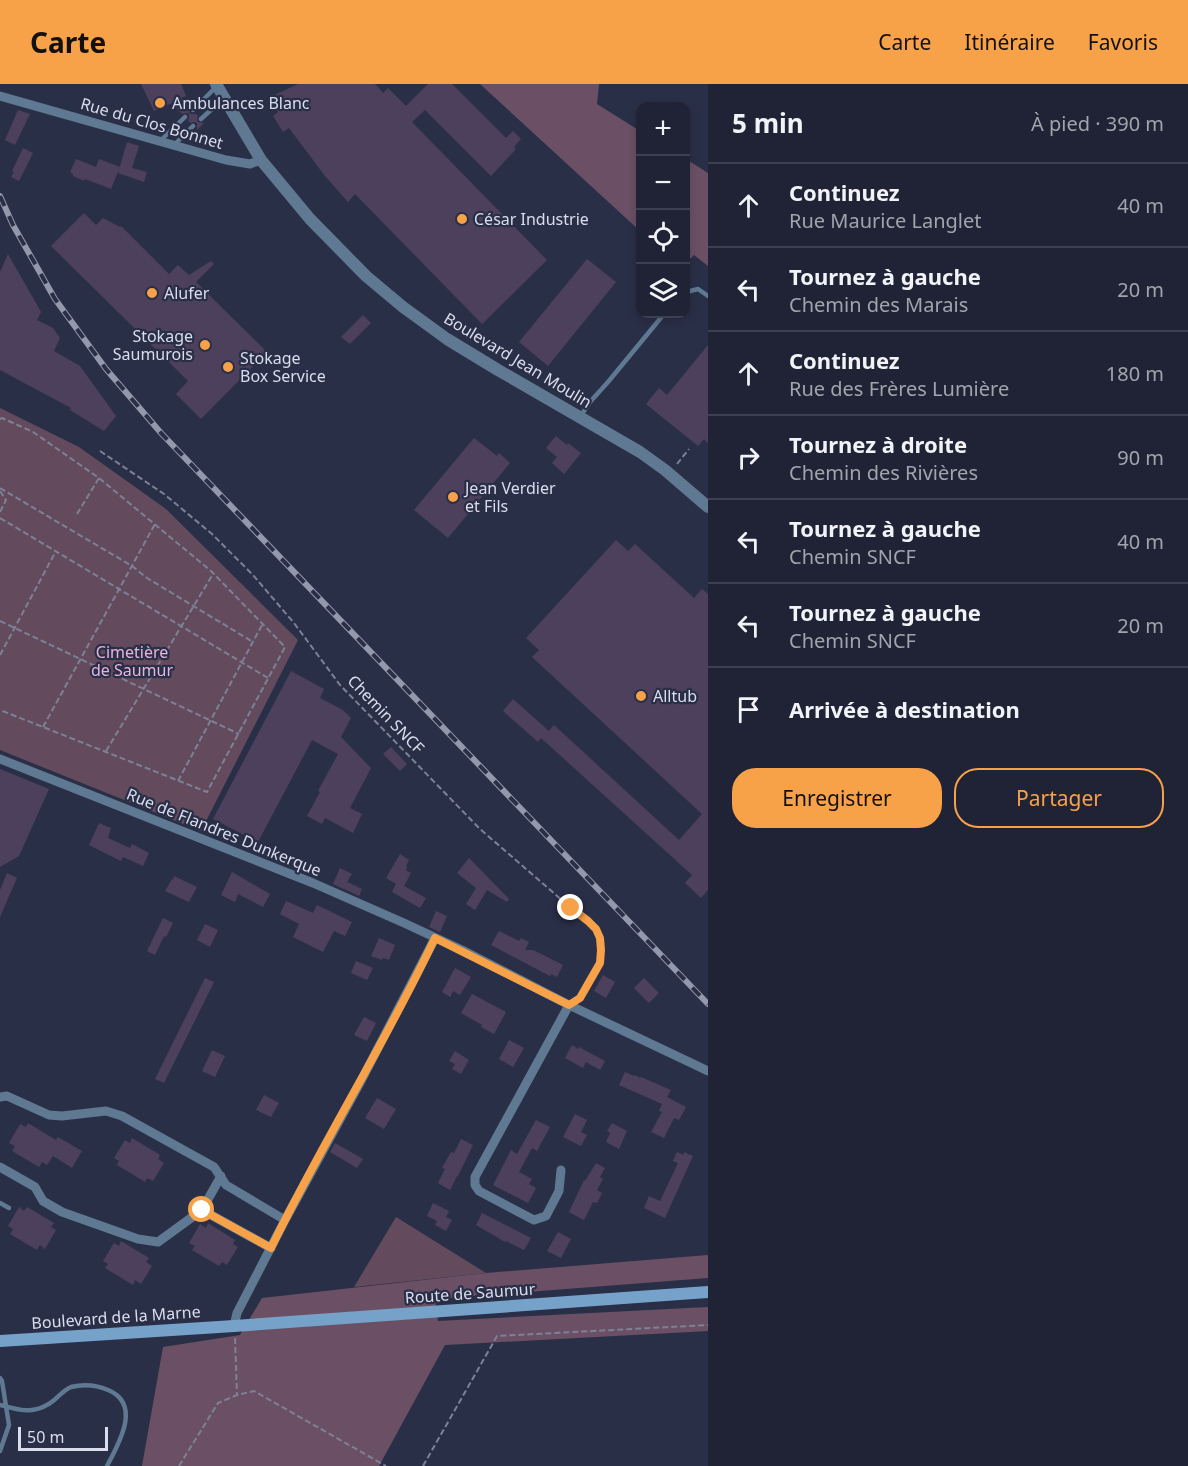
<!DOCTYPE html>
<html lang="fr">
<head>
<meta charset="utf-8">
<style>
	body { margin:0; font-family:"Noto Sans",sans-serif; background:#282b3e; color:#f1f3f6 }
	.controls { position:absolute; right:18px; top:18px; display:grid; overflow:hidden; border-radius:12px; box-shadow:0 3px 9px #0003 }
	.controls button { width:54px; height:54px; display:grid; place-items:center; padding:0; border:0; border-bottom:2px solid #3d4051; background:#202336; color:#f1f3f6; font:30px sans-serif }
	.scale { position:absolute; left:18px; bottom:15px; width:90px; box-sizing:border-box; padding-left:6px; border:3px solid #daddee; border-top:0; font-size:16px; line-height:21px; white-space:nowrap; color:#daddee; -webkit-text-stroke:4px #2a2f48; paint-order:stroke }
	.stop { position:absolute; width:18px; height:18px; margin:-14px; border:4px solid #f7a149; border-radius:50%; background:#fff }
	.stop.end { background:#f7a149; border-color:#fff; box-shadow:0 2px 6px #0008 }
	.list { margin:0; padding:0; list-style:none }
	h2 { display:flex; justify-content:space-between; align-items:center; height:78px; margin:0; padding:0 24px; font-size:26px }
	h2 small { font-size:20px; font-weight:400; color:#a2a4ad }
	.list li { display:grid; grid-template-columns:39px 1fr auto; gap:18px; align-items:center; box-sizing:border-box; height:84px; padding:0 24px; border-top:2px solid #3d4051 }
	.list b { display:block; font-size:22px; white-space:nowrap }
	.list p { margin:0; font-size:20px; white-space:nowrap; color:#a2a4ad }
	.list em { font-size:20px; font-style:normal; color:#a2a4ad }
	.actions { display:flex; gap:12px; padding:18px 24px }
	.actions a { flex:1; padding:14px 0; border:2px solid #f7a149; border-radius:24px; text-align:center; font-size:21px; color:#f7a149 }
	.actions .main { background:#f7a149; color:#111 }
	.icon { flex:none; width:33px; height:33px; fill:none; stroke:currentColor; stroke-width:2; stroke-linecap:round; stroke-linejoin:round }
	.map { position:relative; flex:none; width:708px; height:1382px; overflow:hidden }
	header { display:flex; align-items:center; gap:36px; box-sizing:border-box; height:84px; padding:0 30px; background:#f7a149; color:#111 }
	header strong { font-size:28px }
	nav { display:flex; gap:33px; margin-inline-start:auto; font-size:21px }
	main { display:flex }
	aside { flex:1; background:#202336 }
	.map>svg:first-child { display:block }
</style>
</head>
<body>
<header>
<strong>Carte</strong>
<nav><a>Carte</a><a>Itinéraire</a><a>Favoris</a></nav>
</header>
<main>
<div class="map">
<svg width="708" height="1382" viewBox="0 0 708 1382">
	<rect width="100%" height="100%" fill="#2a2f48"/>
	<path fill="#634b5d" d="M0 324 79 363 166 425 298 556 201 747 0 666Z
		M396 1133 486 1189 354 1203Z"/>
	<path fill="#6b5065" d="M480 0H599L597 20 640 47V147Z
		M686 75 708 89V182L694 171 686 179Z
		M708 1171V1194L435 1215 438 1237 708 1223V1247L445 1261 379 1382H142L163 1263 240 1251 262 1214 486 1189Z"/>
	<path fill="#4d405c" d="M141 0H181L186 12 181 14 190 23 189 29 192 30H196L198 32 197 35 198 38 204 39 197 46V39L194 38 190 39 188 36 189 34V30L186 29 182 30 172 19 154 27Z
		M298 0H375L383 9 388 4 406 22 428 0H452L506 54 513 47 521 55 514 63 516 65 491 92 425 26 412 38 547 176 482 240 355 110 348 118 325 92 289 44 283 48 273 32 278 28 270 13Z
		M18 26 30 30 15 61 5 56Z
		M127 58 139 62 132 84 147 88 144 98 118 89Z
		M23 64 33 69 19 97 11 93 14 88 12 87Z
		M76 75 96 83 99 75 120 83 111 105 85 95 84 97 73 92V90L70 88Z
		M84 129 96 141 103 134 120 143 121 142 169 190 178 181 189 191 211 177 214 180 196 198 267 268 201 335 176 310 188 297 51 162Z
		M8 170 41 228 37 236 53 244 60 254 54 267 80 282 116 332 104 347 70 326 71 324 0 286V188Z
		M587 175 616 198 548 282 519 258Z
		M363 231 371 239 350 260 341 253Z
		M708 261V359L704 355 698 362 646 320 659 304 667 311Z
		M556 352 567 361 568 359 581 369 564 390 552 379 557 373 546 364Z
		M474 354 497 372 499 369 510 379 448 454 414 426Z
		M616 456 628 467 635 460 694 514 702 505 708 510V806L701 814 685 799 692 791 541 654 538 658 503 627 513 615 549 647 554 641 679 756 702 730 532 573 539 566 526 554Z
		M291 587 324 605 320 614 343 626 351 634 341 653 371 684 350 724 362 730 353 749 325 734 322 740 307 732 320 708 318 707 338 670 312 656 258 758 213 735Z
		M391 663 407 680 400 687 383 670Z
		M0 685 49 705 19 772 0 783Z
		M99 739 111 744 108 754 130 764 132 760 149 769 143 782 123 773 121 777 89 761Z
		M400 770 409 776 406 782 407 783 406 786 411 789 404 802 426 814 420 824 392 808 396 800 386 794Z
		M469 774 509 815 507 818 487 806 475 826 466 820 476 804 457 789Z
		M340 784 352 790 347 798 362 805 359 812 333 800Z
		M232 788 270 810 263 823 238 810 235 818 221 811Z
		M7 789 17 794 0 833V806Z
		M174 792 197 803 189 818 165 807 172 795 173 796Z
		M286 817 313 829 317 821 352 838 345 852 334 847 323 868 293 853 299 840 280 830Z
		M436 827 447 832 440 848 429 843Z
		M163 834 173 839 166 853 164 852 155 871 147 867Z
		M205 840 218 846 210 863 197 856Z
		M499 847 519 857 521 854 529 858 525 866H533L563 881 557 893 551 890 550 892 491 861Z
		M379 854 395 861 389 876 383 874 382 876 371 872Z
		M356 877 373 884 367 896 351 889Z
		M455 884 471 893 460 911 453 907 450 913 442 908Z
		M603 891 615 898 606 914 594 907Z
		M205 894 214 898 164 999 155 995Z
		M644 894 659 909 649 919 634 904Z
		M472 910 506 928 494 950 481 943 482 941 461 929Z
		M364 933 376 939 367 957 354 951Z
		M509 956 524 964 513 983 499 975Z
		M572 961 578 965 579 963 605 977 600 986 586 978 583 984 565 974Z
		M212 966 225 972 215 993 202 987Z
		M455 967 469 976 461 990 452 985 455 980 449 977Z
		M625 988 634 992 635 991 640 994 641 993 671 1006 667 1013 686 1023 679 1036 674 1034 664 1054 651 1048 662 1028 659 1027 662 1020 619 1001Z
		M264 1011 279 1019 271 1033 256 1026Z
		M377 1014 396 1025 384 1045 365 1034Z
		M575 1030 587 1036 581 1048 587 1051 581 1062 563 1053Z
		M536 1036 550 1043 537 1067 532 1064 519 1088 532 1095 529 1100 536 1104 528 1119 493 1101 511 1066 517 1070Z
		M28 1039 56 1056 58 1053 82 1067 72 1084 53 1072 47 1081 42 1078 39 1083 12 1067 15 1062 9 1059 20 1040 26 1043Z
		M612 1039 627 1047 619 1065 606 1058 610 1049 607 1047Z
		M132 1054 160 1071 158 1075 164 1079 153 1097 147 1094 145 1098 117 1081 119 1077 114 1074 125 1056 130 1059Z
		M461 1055 473 1061 458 1092H457L450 1106 438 1099 445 1085 442 1084 451 1068 454 1069Z
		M335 1059 363 1075 357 1084 330 1068Z
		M677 1068 683 1071 684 1068 693 1072 665 1134 644 1124 649 1112 660 1117 678 1079 673 1077Z
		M596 1079 605 1084 600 1093 603 1095 597 1106 602 1109 597 1119 593 1118 584 1136 569 1128 584 1096 585 1097Z
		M433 1119 449 1127 446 1133 452 1136 446 1147 435 1141 437 1137 427 1132Z
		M19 1123 24 1127 27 1123 54 1139 51 1143 56 1146 45 1165 40 1161 37 1166 10 1150 13 1145 8 1142Z
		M482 1129 531 1154 524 1166 506 1157 505 1158 476 1141Z
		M208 1139 235 1156 233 1160 238 1163 227 1181 222 1178 219 1182 192 1166 195 1162 189 1159 200 1140 206 1144Z
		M558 1148 571 1155 561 1174 547 1167Z
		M121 1157 149 1174 146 1178 152 1182 141 1200 135 1196 133 1201 105 1184 108 1180 103 1177 114 1159 119 1162Z"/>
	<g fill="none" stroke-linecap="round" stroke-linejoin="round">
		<path stroke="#7c8196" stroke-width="2" stroke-dasharray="6 3" stroke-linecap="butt" d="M0 335 2 334 33 348 99 394 211 487 285 563 207 708 0 626
			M100 367 164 410 212 450 253 491 294 539 340 601 480 745 571 824 588 837 596 845 600 854V879L578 914
			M677 380 689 365
			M0 404 132 482 147 494 253 558
			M0 407 6 416 0 428
			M77 430 99 394
			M0 434 268 594
			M0 537 239 650
			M0 571 56 467
			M43 643 155 440
			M106 667 213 490
			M178 697 262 541
			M235 1254 237 1311
			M179 1382 218 1319 237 1311 254 1307 386 1382
			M423 1382 497 1252 708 1241"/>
		<path stroke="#5e7991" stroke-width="4.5" d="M193 26 216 3
			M201 35 223 15
			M160 57 185 33
			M174 61 193 42
			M686 208 698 205 708 212
			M580 333 590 318 608 298 664 230
			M0 1119 9 1124
			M0 1294 2 1297 9 1341 0 1367
			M0 1321C10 1323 21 1328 32 1326 39 1325 48 1321 53 1317 59 1312 64 1306 71 1303 84 1300 96 1301 108 1306 142 1320 119 1359 107 1382"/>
		<path stroke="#5e7991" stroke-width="9" d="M0 12 226 76 250 80 261 76
			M0 675 313 799 404 839 462 866 569 921 708 987
			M0 1013 7 1012 49 1031 62 1032 106 1027 122 1032 214 1083 226 1101 285 1136 362 995 435 854
			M0 1083 35 1103 43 1117 62 1128 138 1155 158 1158 202 1126 271 1164
			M561 1086 559 1107 546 1132 534 1136 479 1107 475 1101V1093L569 921
			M202 1126 221 1092
			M234 1242 237 1229 285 1136"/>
		<path stroke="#5e7991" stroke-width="12" d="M216 0 261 76 310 135 366 192 403 223 447 255 498 286 640 368 665 386 708 423"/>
		<path stroke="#76a1c8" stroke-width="12" d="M0 1257 234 1242 708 1208"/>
		<defs>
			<path id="rail" d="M0 112 13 141 55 215 106 285 161 349 708 920"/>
		</defs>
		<use href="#rail" stroke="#9498ac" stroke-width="6"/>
		<use href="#rail" stroke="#2a2f48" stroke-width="4" stroke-dasharray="11" stroke-linecap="butt"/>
	</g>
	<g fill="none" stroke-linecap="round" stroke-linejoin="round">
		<path stroke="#f7a149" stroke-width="8" d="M202 1126 271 1164C322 1059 385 960 435 854L569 921 580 914 600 879 601 866 600 854 596 845 588 837 571 824"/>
	</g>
	<g fill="#f7a149" stroke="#2a2f48" stroke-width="2">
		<circle cx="160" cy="19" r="6"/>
		<circle cx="462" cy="135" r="6"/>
		<circle cx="152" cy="209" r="6"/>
		<circle cx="205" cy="261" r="6"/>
		<circle cx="228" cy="283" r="6"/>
		<circle cx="453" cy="413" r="6"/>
		<circle cx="641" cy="612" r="6"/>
	</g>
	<g text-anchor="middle" stroke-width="4.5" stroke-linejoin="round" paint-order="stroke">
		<g font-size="16" fill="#daddee" stroke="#2a2f48" text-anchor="start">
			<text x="172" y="25">Ambulances Blanc</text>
			<text x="474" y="141">César Industrie</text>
			<text x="164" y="215">Alufer</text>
			<text x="193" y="258" text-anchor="end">Stokage<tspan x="193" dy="18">Saumurois</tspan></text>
			<text x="240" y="280">Stokage<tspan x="240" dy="18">Box Service</tspan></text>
			<text x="465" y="410">Jean Verdier<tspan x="465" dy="18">et Fils</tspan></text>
			<text x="653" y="618">Alltub</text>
		</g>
		<g font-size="16" fill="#daddee" stroke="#2a2f48">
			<text transform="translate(152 39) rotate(16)" y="6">Rue du Clos Bonnet</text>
			<text transform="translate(518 276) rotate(31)" y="6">Boulevard Jean Moulin</text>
			<text transform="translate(386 630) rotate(46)" y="6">Chemin SNCF</text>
			<text transform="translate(224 748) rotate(22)" y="6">Rue de Flandres Dunkerque</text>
			<text transform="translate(470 1209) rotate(-4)" y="6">Route de Saumur</text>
			<text transform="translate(116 1233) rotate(-4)" y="6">Boulevard de la Marne</text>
		</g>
		<g font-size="16" fill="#e8b4dc" stroke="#2a2f48">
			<text x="132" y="574">Cimetière<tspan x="132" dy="18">de Saumur</tspan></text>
		</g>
	</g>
</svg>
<div class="controls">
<button>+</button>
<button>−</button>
<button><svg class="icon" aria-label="locate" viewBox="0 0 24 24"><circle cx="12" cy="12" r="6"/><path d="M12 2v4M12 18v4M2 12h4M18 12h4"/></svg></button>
<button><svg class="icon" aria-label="layers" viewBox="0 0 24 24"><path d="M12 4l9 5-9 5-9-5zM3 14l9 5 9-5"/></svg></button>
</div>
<div class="scale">50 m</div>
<div class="stop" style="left:202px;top:1126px"></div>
<div class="stop end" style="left:571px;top:824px"></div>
</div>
<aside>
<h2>5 min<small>À pied · 390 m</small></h2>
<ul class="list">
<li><svg class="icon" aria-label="ahead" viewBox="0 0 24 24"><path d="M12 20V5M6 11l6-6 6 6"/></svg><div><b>Continuez</b><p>Rue Maurice Langlet</p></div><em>40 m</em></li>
<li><svg class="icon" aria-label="left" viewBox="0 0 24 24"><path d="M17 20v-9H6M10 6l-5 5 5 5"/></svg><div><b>Tournez à gauche</b><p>Chemin des Marais</p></div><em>20 m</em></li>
<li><svg class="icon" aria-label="ahead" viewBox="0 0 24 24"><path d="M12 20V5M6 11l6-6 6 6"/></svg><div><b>Continuez</b><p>Rue des Frères Lumière</p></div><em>180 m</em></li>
<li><svg class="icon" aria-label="right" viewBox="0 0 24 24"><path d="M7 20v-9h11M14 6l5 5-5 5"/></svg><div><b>Tournez à droite</b><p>Chemin des Rivières</p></div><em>90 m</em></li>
<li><svg class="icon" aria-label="left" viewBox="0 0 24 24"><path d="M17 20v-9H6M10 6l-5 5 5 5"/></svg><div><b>Tournez à gauche</b><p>Chemin SNCF</p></div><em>40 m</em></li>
<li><svg class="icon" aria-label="left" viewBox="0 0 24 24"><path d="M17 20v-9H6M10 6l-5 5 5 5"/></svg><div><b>Tournez à gauche</b><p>Chemin SNCF</p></div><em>20 m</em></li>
<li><svg class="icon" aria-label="arrive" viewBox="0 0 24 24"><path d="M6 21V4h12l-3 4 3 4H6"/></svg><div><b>Arrivée à destination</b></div></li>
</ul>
<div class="actions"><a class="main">Enregistrer</a><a>Partager</a></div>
</aside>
</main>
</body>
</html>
